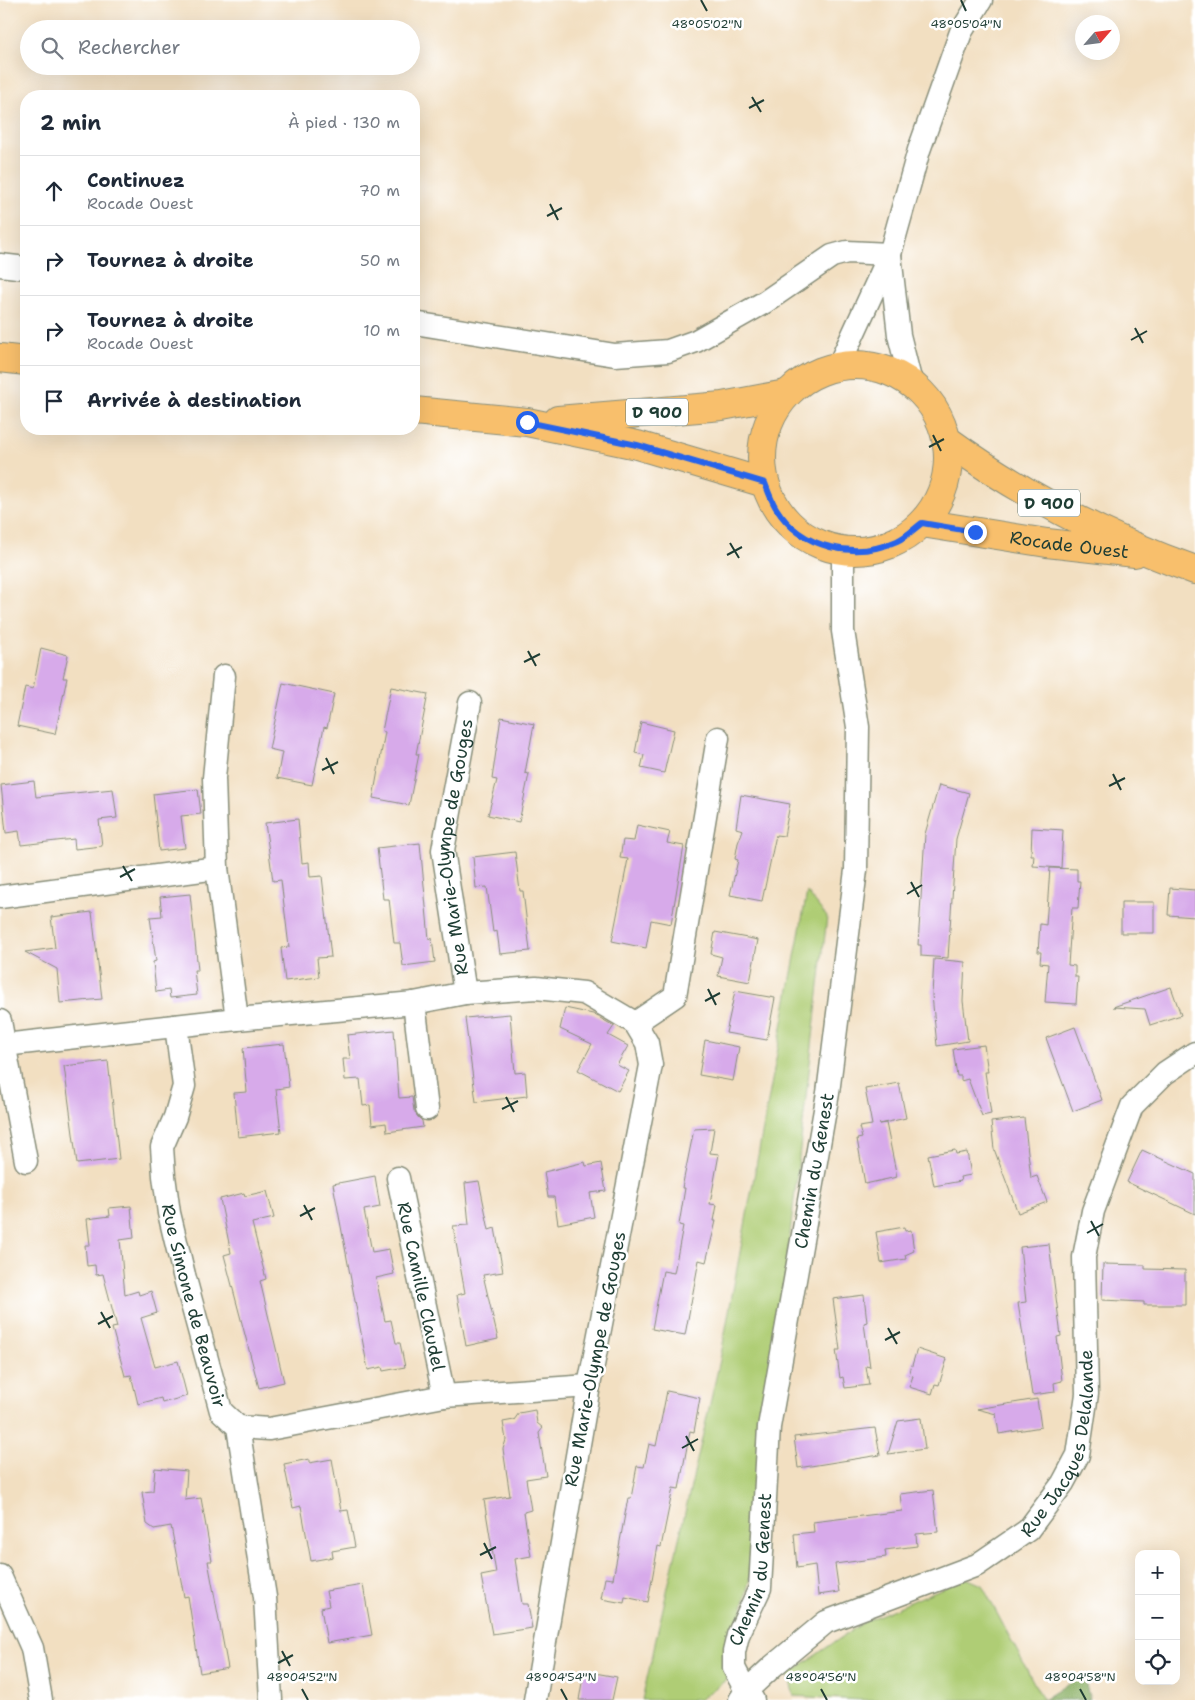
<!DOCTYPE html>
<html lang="fr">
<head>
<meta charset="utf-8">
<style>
	body { margin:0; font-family:"Shantell Sans",sans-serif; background:#f6f6f7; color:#1f2937 }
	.controls { position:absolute; right:15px; bottom:15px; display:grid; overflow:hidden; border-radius:10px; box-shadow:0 5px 20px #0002 }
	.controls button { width:45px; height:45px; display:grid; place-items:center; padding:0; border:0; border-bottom:1px solid #e0e1e3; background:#fff; color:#1f2937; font:25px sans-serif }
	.compass { position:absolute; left:1075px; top:15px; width:45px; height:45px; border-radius:50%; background:#fff; box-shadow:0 5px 20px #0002; rotate:62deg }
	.stop { position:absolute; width:15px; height:15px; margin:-11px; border:4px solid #2563eb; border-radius:50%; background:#fff }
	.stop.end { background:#2563eb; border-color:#fff; box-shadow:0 1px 5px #0008 }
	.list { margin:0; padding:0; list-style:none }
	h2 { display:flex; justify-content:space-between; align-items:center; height:65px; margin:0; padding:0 20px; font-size:21px }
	h2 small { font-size:16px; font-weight:400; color:#747a83 }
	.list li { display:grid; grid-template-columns:32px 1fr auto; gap:15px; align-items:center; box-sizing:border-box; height:70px; padding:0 20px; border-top:1px solid #e0e1e3 }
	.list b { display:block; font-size:19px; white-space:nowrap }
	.list p { margin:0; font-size:16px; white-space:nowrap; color:#747a83 }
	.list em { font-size:16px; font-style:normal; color:#747a83 }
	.icon { flex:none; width:28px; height:28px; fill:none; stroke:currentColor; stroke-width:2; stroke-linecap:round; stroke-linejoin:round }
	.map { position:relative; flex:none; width:1195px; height:1700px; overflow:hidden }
	.search { position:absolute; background:#fff; box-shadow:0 5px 20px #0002; left:20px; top:20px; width:400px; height:55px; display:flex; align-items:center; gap:12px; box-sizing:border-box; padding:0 18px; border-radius:28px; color:#747a83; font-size:19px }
	.panel { position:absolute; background:#fff; box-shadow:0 5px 20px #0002; left:20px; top:90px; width:400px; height:345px; border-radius:20px }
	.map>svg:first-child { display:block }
</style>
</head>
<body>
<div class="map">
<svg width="1195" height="1700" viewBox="0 0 1195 1700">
	<rect width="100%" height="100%" fill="#fff"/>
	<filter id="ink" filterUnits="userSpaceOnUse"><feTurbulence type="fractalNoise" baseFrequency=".02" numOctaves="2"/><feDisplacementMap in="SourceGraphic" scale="10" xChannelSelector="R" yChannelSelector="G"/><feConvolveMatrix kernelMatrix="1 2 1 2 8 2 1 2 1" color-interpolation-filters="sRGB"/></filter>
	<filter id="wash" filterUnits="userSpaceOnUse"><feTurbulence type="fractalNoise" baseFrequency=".0096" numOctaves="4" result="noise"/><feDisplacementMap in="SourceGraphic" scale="20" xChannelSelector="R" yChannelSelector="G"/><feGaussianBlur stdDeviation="1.12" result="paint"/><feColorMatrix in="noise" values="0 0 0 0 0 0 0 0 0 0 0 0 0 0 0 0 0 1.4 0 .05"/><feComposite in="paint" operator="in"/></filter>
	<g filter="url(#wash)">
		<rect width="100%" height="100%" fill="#f2dfc1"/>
		<path fill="#afcd74" stroke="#678554" d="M807 892 827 917 750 1577 726 1680 699 1700H642L720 1360Z
			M966 1578 982 1585 1043 1700H859L794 1696 788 1674 864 1622Z"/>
		<path fill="#8bb066" stroke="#55764d" d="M1083 1674 1090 1700H1043Z"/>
		<g id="blocks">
			<path fill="#d7aaea" d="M41 648 68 655 63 678H67L55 734 17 726 25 687 33 689Z
				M283 683 334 694 327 728 324 727 312 785 277 778 282 752 269 749Z
				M391 687 428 694 416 754H419L409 805 373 798 385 732 382 731Z
				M501 717 534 724 525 773 529 774 519 822 488 815 497 780 492 779Z
				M641 722 674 730 664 773 641 768 644 755 635 753Z
				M34 781 36 797 113 789 117 818 99 820 102 846 75 849 74 839 21 845 19 831 6 833 1 785Z
				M939 785 969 793 956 839 948 958 921 956V945H918L925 834Z
				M198 789 201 814 181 816 185 848 159 851 153 794Z
				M741 795 790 804 784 836 776 835 762 901 730 895 738 860 735 859 738 843 743 830 736 828Z
				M298 819 302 863 309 862 310 877 322 876 331 957 317 958 319 977 285 981 281 948 289 947 281 880 273 881 265 823Z
				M637 825 670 832 667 843 684 846 671 924 651 920 646 948 612 941 628 859 620 858 623 840 634 841Z
				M1032 828 1063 830 1061 868 1033 866 1034 855H1031Z
				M420 843 429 939 432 938 435 962 403 966 400 943H394L389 899H383L377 848Z
				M515 852 520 891H523L530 951 500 954 497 931 493 932 487 887 476 888 473 857Z
				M1050 868 1077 869V881H1080L1078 908H1072L1068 965 1075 966V977H1078L1076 1004 1045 1002 1048 964 1040 963 1041 952H1038L1040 924 1046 925Z
				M1170 888 1195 890V917L1168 915Z
				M190 894 198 970H194L197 995 170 998 169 990 156 992 153 962 156 961 150 917 162 916 160 897Z
				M1121 902H1154V933H1121Z
				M92 912 102 999 60 1003 57 969 25 952 55 948 51 917Z
				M715 932 758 940 750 982 718 976 722 957 711 954Z
				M934 959 965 962 963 1001 968 1041 937 1046 932 995Z
				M1171 987 1181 1015 1150 1025 1145 1009 1113 1007Z
				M735 991 775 998 767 1040 726 1033Z
				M565 1008 593 1014 614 1026 608 1035 628 1046 617 1065 629 1071 618 1091 578 1070 592 1044 560 1029Z
				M510 1014 515 1073 525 1072 527 1096 476 1102 465 1018Z
				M1075 1027 1102 1100 1073 1111 1046 1038Z
				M394 1030 399 1098 412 1097 414 1111 422 1121 423 1127 387 1132 386 1123 372 1125 370 1105 363 1106 360 1079 345 1080 343 1059H350L347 1035Z
				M705 1040 739 1047 733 1081 699 1075Z
				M284 1044 289 1087 276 1089 281 1132 238 1137 234 1093 247 1092 243 1048Z
				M984 1045 988 1072H985L991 1114 982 1116 968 1079 961 1081V1076H957L953 1049Z
				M108 1061 119 1159 77 1164 64 1066Z
				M899 1083 906 1118 879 1124 886 1123 897 1177 865 1184 857 1139 862 1138 859 1127 872 1125 865 1089Z
				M1024 1118 1031 1178 1037 1176 1047 1202 1018 1213 994 1149 991 1122Z
				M714 1128 710 1153 719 1154 710 1204 717 1205 714 1221H716L706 1262 699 1260 685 1335 652 1329 663 1271 674 1273 683 1226 679 1225 685 1188H682L694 1129Z
				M955 1150 956 1154 967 1152 971 1175 960 1177 961 1181 934 1186 928 1155Z
				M1142 1150 1195 1174V1214L1127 1182Z
				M585 1162 586 1166 601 1163 606 1191 590 1193 594 1217 558 1224 554 1197H548L544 1172Z
				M375 1176 380 1207 364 1210 372 1252 389 1249 394 1274 376 1278 385 1321 391 1320 396 1343H400L405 1367 383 1371 382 1367 368 1370 333 1184Z
				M479 1181 489 1230 495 1228 503 1272 483 1275 498 1339 466 1346 457 1295 465 1293 453 1226 469 1225 465 1183Z
				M267 1191 274 1218 252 1223 266 1279 260 1281 284 1382 259 1388 224 1255 231 1253 220 1199 244 1193 245 1196Z
				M131 1206 134 1238 120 1240 125 1295 138 1291 139 1295 151 1291 157 1313 141 1318 155 1367 178 1361 187 1396 162 1403 161 1398 138 1404 131 1375 125 1376 112 1328 117 1327 103 1274 96 1275 95 1265 87 1266 85 1245H90L87 1219 110 1216 109 1208Z
				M904 1227 905 1231 911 1230 914 1251 905 1255 906 1259 881 1263 876 1232Z
				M1049 1244 1061 1336 1057 1337 1062 1381 1054 1383 1055 1392 1032 1395 1018 1303 1026 1302 1020 1247Z
				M1103 1264 1145 1265V1269L1185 1270V1305H1144V1302L1102 1300Z
				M864 1295 867 1322 864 1323 870 1367 866 1366 869 1385 845 1388 843 1377 840 1378 836 1350H840L833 1299Z
				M917 1349 947 1359 939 1385 935 1384 932 1394 909 1387 913 1376 909 1375Z
				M667 1391 700 1398 694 1432 690 1431 679 1489 673 1488 661 1547 658 1546 648 1602 625 1597 624 1603 601 1599 605 1578 613 1579 628 1498H631L637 1466 644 1467 649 1444 656 1446Z
				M1037 1399 1041 1427 999 1434 996 1414 977 1409Z
				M535 1410 537 1423 543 1428 539 1433 546 1476 526 1479 531 1510 524 1512 531 1556 515 1559 522 1604H528L532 1628 492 1634 481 1576 496 1573 484 1500 510 1496 503 1449 506 1440 503 1422 514 1420 519 1413Z
				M921 1418 925 1449 888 1454 898 1421Z
				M875 1428 880 1455 798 1468 794 1437Z
				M309 1459V1463L332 1459 341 1511 348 1510 355 1547 332 1551 333 1557 311 1561 301 1506 293 1508 284 1464Z
				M155 1468 187 1471 185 1500 201 1498 212 1561H208L228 1668 200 1673 188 1596 184 1597 171 1526 154 1529 147 1524 142 1492 153 1491Z
				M933 1490 938 1532 916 1534 917 1546 885 1550 886 1557 835 1564 839 1592 818 1595 815 1565 797 1568 794 1534 814 1532 813 1522 902 1511 900 1494Z
				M363 1585 372 1635 327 1643 321 1608 329 1606 326 1591Z
				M584 1671 617 1677 612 1700H579Z"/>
		</g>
	</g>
	<g filter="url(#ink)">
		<use href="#blocks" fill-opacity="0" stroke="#888e7a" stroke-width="1"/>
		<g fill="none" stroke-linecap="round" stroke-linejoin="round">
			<defs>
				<g id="minor">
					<path d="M890 255 899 335 911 383"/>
					<path d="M0 265 26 268"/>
					<path d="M414 323 615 355 668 351 696 341 765 302 832 256 847 252 890 254"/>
					<path d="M839 365 890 254 919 150 961 32 981 0"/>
					<path d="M224 676 214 778 217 868 237 1019"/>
					<path d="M0 897 217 868"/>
					<path id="s1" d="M465 993 443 850 470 703"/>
					<path d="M414 1003 427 1109"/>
					<path d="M0 1021 26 1161"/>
					<path d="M635 1023 675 996 718 738"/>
					<path id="s2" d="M176 1026 184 1086 175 1117 162 1147 164 1176 169 1213 184 1275 221 1411 238 1427 265 1597 271 1700"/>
					<path d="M4 1045 237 1019 414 1003 465 993 536 988 584 993 635 1023 647 1043 651 1065 589 1386 535 1700"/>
					<path id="s3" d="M398 1178 444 1396"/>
					<path d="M238 1427 269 1429 444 1396 589 1386"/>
					<path d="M0 1576 32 1648 41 1700"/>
					<path id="s4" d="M740 1700 746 1691 773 1666 826 1622 977 1565 1028 1530 1063 1483 1078 1455 1087 1394 1084 1257 1093 1211 1132 1106 1165 1073 1195 1053"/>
					<path id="s5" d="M753 1700 746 1691 734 1668V1652L738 1635 760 1588 769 1427 828 1093 856 870 858 727 843 631V551"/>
				</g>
				<g id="primary">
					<path d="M0 358 26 361"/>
					<circle cx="855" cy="458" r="93"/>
					<path d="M414 411 527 422 637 445 765 483"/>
					<path d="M558 420 722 406 786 394"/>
					<path d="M947 440C1022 494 1108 539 1195 570"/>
					<path id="s6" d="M922 523 1047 543 1135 553"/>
				</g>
			</defs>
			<use href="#minor" stroke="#888e7a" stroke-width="25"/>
			<use href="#primary" stroke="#888e7a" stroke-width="30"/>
			<use href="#minor" stroke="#fff" stroke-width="22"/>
			<use href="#primary" stroke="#f8bf6c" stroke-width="28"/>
		</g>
	</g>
	<g fill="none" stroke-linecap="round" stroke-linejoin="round" filter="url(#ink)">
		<path stroke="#2563eb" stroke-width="6" d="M527 422 637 445 765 483C768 491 771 500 776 508 801 549 855 560 897 541 906 537 914 529 922 523L975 532"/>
	</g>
	<path fill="none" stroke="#1f3d34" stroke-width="2" d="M701 0 707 11M961 0 966 11M752 97 761 112M749 108 764 100M550 204 558 220M547 216 562 208M1135 328 1143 343M1131 340 1147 331M933 435 941 451M929 447 944 439M730 543 739 558M727 555 742 547M528 651 536 666M524 662 540 654M326 758 334 774M322 770 338 762M1113 774 1121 790M1109 786 1125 778M123 866 132 881M120 877 135 869M911 882 919 897M907 894 922 885M708 989 716 1005M705 1001 720 993M506 1097 514 1112M502 1109 518 1101M304 1205 312 1220M300 1216 315 1208M1091 1221 1099 1236M1087 1233 1103 1224M101 1312 110 1328M98 1324 113 1316M888 1328 897 1344M885 1340 900 1332M686 1436 694 1451M682 1448 698 1439M484 1543 492 1559M480 1555 496 1547M282 1651 290 1666M278 1663 293 1655M302 1689 308 1700M561 1689 567 1700M821 1689 827 1700M1080 1689 1086 1700"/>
	<g text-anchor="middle" stroke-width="5" stroke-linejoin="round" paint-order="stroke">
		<g fill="#fff" stroke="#627771" stroke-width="1">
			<rect x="626" y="398.5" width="62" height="27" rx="4"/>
			<rect x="1018" y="489.5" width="62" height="27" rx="4"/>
		</g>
		<g font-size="16" font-weight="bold" fill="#1f3d34">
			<text x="657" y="418">D 900</text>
			<text x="1049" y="509">D 900</text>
		</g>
		<g font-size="18" fill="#1f3d34" stroke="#fff">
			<text dy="6" stroke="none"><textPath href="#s6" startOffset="149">Rocade Ouest</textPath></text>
			<text dy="6" stroke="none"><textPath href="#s1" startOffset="148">Rue Marie-Olympe de Gouges</textPath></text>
			<text dy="6" stroke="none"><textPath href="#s5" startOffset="544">Chemin du Genest</textPath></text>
			<text dy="6" stroke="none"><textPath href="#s3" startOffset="111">Rue Camille Claudel</textPath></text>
			<text dy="6" stroke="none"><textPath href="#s2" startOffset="288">Rue Simone de Beauvoir</textPath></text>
			<text transform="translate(595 1359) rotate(-79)" y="6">Rue Marie-Olympe de Gouges</text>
			<text dy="6" stroke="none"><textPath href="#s4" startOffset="435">Rue Jacques Delalande</textPath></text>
			<text dy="6" stroke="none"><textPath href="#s5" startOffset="139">Chemin du Genest</textPath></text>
		</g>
	</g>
	<g font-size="12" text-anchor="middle" fill="#1f3d34" stroke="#fff" stroke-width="5" stroke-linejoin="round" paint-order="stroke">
		<text x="707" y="28">48°05'02"N</text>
		<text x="966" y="28">48°05'04"N</text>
		<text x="302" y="1681">48°04'52"N</text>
		<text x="561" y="1681">48°04'54"N</text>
		<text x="821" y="1681">48°04'56"N</text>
		<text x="1080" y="1681">48°04'58"N</text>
	</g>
</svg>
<div class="controls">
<button>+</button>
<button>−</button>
<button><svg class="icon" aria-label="locate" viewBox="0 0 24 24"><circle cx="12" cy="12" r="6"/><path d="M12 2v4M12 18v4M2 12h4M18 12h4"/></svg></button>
</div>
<svg class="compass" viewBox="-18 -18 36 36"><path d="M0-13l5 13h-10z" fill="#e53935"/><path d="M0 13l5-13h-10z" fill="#747a83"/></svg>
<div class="stop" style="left:527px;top:422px"></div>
<div class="stop end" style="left:975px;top:532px"></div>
<div class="search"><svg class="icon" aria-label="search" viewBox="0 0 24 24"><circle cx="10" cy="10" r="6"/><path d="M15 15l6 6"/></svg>Rechercher</div>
<section class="panel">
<h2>2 min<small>À pied · 130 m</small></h2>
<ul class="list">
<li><svg class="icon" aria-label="ahead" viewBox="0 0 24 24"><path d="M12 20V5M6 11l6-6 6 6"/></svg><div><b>Continuez</b><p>Rocade Ouest</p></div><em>70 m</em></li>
<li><svg class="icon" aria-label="right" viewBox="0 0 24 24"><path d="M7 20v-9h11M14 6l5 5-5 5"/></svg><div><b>Tournez à droite</b></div><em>50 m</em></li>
<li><svg class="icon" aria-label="right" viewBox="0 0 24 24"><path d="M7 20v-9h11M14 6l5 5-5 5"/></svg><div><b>Tournez à droite</b><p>Rocade Ouest</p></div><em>10 m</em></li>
<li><svg class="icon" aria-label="arrive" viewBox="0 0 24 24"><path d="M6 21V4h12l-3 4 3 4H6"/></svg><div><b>Arrivée à destination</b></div></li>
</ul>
</section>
</div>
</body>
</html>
